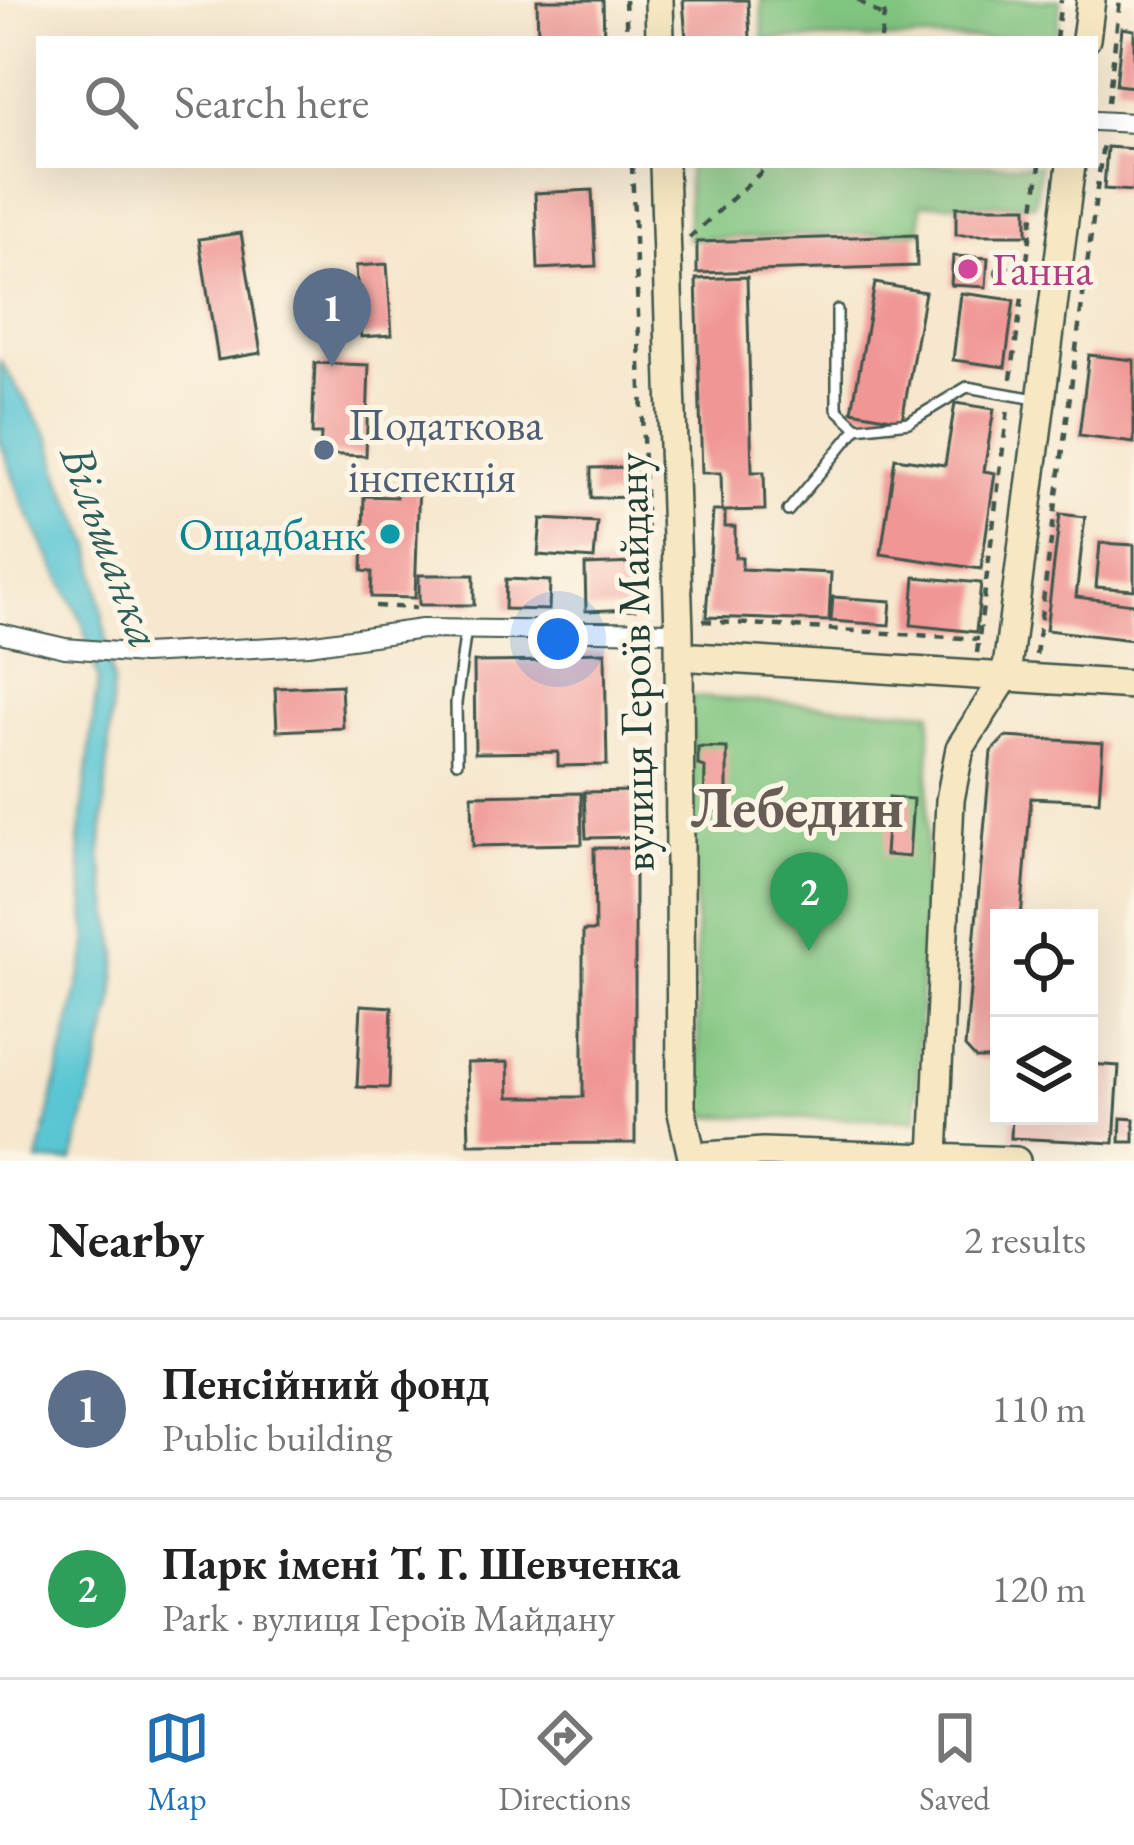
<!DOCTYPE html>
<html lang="en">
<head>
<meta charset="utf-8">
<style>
	body { margin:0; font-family:"EB Garamond",serif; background:#f2f2f2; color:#222 }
	.controls { position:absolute; right:36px; bottom:36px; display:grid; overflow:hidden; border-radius:0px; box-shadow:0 12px 48px #0002 }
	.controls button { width:108px; height:108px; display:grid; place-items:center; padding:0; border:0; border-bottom:3px solid #e0e0e0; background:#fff; color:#222; font:60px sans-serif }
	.you { position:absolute; left:558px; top:639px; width:42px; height:42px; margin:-30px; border:9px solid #fff; border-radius:50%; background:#1a73e8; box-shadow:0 0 0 18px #1a73e833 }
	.badge { display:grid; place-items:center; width:78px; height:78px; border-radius:50%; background:#1f6fb2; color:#fff; font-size:39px; font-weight:700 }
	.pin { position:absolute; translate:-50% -99px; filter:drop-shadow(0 3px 6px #0008) }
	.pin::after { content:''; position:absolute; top:63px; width:42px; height:36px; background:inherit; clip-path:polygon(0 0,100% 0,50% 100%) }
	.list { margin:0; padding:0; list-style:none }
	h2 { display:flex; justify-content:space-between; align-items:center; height:156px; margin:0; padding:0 48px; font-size:51px }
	h2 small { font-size:39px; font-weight:400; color:#767676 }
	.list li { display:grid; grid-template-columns:78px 1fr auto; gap:36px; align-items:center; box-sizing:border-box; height:180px; padding:0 48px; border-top:3px solid #e0e0e0 }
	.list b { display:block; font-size:45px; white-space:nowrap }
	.list p { margin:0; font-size:39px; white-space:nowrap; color:#767676 }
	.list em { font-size:39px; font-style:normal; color:#767676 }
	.icon { flex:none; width:66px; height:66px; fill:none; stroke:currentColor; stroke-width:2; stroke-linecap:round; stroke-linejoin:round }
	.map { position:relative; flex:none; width:1134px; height:1161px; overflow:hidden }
	.search { position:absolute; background:#fff; box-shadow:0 12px 48px #0002; left:36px; right:36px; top:36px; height:132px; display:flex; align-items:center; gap:30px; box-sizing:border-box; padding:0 42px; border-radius:0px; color:#767676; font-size:45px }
	.sheet { height:516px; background:#fff }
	nav { display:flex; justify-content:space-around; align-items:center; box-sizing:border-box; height:168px; border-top:3px solid #e0e0e0; background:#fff; font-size:33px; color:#767676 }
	nav a { display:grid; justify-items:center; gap:6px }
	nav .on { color:#1f6fb2 }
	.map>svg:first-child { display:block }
</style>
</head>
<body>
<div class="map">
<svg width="1134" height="1161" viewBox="0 0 1134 1161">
	<rect width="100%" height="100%" fill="#fcf5e5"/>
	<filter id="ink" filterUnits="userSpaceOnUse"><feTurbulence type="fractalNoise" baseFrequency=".00833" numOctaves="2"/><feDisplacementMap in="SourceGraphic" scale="24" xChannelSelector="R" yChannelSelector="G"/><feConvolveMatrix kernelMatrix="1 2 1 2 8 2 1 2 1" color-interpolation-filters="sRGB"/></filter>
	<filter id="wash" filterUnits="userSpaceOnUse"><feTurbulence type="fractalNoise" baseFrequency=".004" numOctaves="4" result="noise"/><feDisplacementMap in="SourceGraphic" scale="48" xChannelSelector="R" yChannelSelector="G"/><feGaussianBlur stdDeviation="2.7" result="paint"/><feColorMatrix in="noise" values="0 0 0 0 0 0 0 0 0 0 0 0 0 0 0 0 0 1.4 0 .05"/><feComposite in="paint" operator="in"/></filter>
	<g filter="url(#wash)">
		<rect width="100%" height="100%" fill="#f6e7ce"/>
		<path fill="#80c580" stroke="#50815a" stroke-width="3" d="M761 0H1061L1056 39H763Z
			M688 165H1040L1035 204H921L920 232 688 239Z
			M691 697 931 712 916 1120 700 1116Z"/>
		<path fill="#5ac6d4" stroke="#3c8284" stroke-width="3" d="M0 361 51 440 61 480 92 545 113 684 101 857 118 955 113 1005 73 1161H38L88 945 79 842 98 679 82 621 25 508 0 441Z"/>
		<g id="blocks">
			<path fill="#f09796" d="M537 0H603L604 39H538Z
				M683 0H748L750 39H686Z
				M1122 28 1134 30V87L1116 85Z
				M1107 147 1134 149V191L1104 189Z
				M592 190 596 266 538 269 535 193Z
				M956 207H1027V235H956Z
				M241 233 261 353 218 360 199 239Z
				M916 235 917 266 697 273V242Z
				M953 256 988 258 986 287 951 285Z
				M387 264 392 335 361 337 356 266Z
				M747 277 752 472H764L765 510 725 511V527H735V557H742V569L831 573 829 621 706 617 713 511H722L721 473H702L696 279Z
				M875 283 925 292 902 420 852 411Z
				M961 293 1014 300 1005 367 953 360Z
				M1089 355 1134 360V443L1079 436Z
				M315 363 369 365 366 456 320 454 321 434H312Z
				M955 403 994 409 984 471 995 473 981 569 881 554 895 458 945 465Z
				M635 467 636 497 591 498V468Z
				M396 480 419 481 415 598 371 597 372 572 362 571 364 496 396 497Z
				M1060 514 1085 517 1076 597 1134 604 1133 640 1046 630Z
				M541 519 597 522 594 559 538 555Z
				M1100 543 1134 545V590L1096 587Z
				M634 563 635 609 586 611 585 565Z
				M419 575H474V605H419Z
				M915 577 981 583 976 632 911 625Z
				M506 579 550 581 549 610 505 609Z
				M833 597 891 601 889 625 831 621Z
				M605 652 607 765 558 766V752L475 753 474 662 557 661V653Z
				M341 685 343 728 277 731 275 688Z
				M1005 737 1103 743 1099 801 1031 798 1021 918H999V1059H976L965 1047 991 752Z
				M698 747 727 748V812L704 811 705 767 698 765Z
				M632 791 633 837 586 838 584 792Z
				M581 793 582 844 473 846 472 795Z
				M889 797 913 799 909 857 885 855Z
				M594 848H635V1143L469 1144 467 1063 508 1062 509 1097H583V931H595Z
				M361 1005 392 1007 389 1088 357 1087Z
				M1089 1064 1119 1066 1114 1143 1011 1138 1012 1116H1089Z
				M1121 1118 1134 1119V1142H1120Z"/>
		</g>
	</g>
	<g filter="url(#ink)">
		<use href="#blocks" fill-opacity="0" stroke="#3f564b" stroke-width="3"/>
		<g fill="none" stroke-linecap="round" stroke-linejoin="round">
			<defs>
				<path id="lane" d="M1001 272 1051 278
					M837 310V409L857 428
					M788 511 857 428 909 422 967 387 1036 399
					M457 762 456 703 466 628"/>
				<path id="street" d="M1095 121 1134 123
					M0 633 65 648 143 654 308 645 422 629 679 632"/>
				<path id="secondary" d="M659 0 660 39
					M1086 39 1091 0
					M664 165 679 632 681 1108 692 1157
					M679 656 1134 685
					M692 1157 763 1152 1016 1161
					M934 1157 950 800 960 748 1006 676 1071 165"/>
			</defs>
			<use href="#lane" stroke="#3f564b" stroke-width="14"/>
			<use href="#street" stroke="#3f564b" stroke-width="22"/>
			<use href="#secondary" stroke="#3f564b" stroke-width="32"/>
			<path stroke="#3f564b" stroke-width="4.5" stroke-dasharray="9 9" stroke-linecap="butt" d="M625 0 627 39
				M858 0 883 17
				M881 39 886 0
				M1056 39 1061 0
				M1108 102 1120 0
				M632 165 650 612
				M689 238 769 165
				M1027 260 1040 165
				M1011 379 1023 290
				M375 606 416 608
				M703 621 979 639
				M977 653 1008 409
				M1036 655 1103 143"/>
			<use href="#lane" stroke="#fff" stroke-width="9"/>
			<use href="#street" stroke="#fff" stroke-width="18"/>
			<use href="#secondary" stroke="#f7e8c3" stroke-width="27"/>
		</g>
	</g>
	<circle fill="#d1479c" stroke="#fcf5e5" stroke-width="4.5" cx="968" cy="269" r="12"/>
	<circle fill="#5c6f8a" stroke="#fcf5e5" stroke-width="4.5" cx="324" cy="450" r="12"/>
	<circle fill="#0f9aa8" stroke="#fcf5e5" stroke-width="4.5" cx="390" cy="534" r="12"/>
	<g text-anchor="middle" stroke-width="10" stroke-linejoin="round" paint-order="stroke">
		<g font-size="45" fill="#b23c85" stroke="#fcf5e5" text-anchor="start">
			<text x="992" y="285">Ганна</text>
		</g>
		<g font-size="45" fill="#4e5e75" stroke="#fcf5e5" text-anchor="start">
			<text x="348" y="440">Податкова<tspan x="348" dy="52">інспекція</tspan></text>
		</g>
		<g font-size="45" fill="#0d838f" stroke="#fcf5e5" text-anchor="end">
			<text x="366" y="550">Ощадбанк</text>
		</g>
		<g font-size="45" fill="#1f3d34" stroke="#fcf5e5">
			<text transform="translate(634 662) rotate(-91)" y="16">вулиця Героїв Майдану</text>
		</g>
		<g font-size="48" font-style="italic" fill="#2e5f5c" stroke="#fcf5e5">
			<text transform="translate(112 546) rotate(70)" y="17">Вільшанка</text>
		</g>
		<g font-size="57" font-weight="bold" fill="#685c56" stroke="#fcf5e5">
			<text x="797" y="827">Лебедин</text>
		</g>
	</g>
</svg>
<div class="controls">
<button><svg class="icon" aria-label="locate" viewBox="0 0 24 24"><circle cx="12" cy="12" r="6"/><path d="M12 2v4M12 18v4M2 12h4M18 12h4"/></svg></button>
<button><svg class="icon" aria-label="layers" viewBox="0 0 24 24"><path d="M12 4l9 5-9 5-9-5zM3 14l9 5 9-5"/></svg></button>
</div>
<div class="you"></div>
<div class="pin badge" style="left:332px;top:367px;background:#5c6f8a">1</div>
<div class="pin badge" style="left:809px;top:951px;background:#2e9e5b">2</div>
<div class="search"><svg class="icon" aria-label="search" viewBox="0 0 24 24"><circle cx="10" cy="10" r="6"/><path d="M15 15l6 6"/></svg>Search here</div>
</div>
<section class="sheet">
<h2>Nearby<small>2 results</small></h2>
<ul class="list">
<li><span class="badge" style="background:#5c6f8a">1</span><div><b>Пенсійний фонд</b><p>Public building</p></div><em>110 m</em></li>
<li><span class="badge" style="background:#2e9e5b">2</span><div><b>Парк імені Т. Г. Шевченка</b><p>Park · вулиця Героїв Майдану</p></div><em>120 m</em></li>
</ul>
</section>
<nav>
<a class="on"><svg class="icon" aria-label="map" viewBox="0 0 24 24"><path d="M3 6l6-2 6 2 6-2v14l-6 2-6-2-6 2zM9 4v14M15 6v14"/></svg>Map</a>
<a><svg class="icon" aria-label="directions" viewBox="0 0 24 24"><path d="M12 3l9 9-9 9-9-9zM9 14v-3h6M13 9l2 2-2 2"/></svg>Directions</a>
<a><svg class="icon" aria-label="saved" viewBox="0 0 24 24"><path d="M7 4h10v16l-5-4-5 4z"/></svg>Saved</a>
</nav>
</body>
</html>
